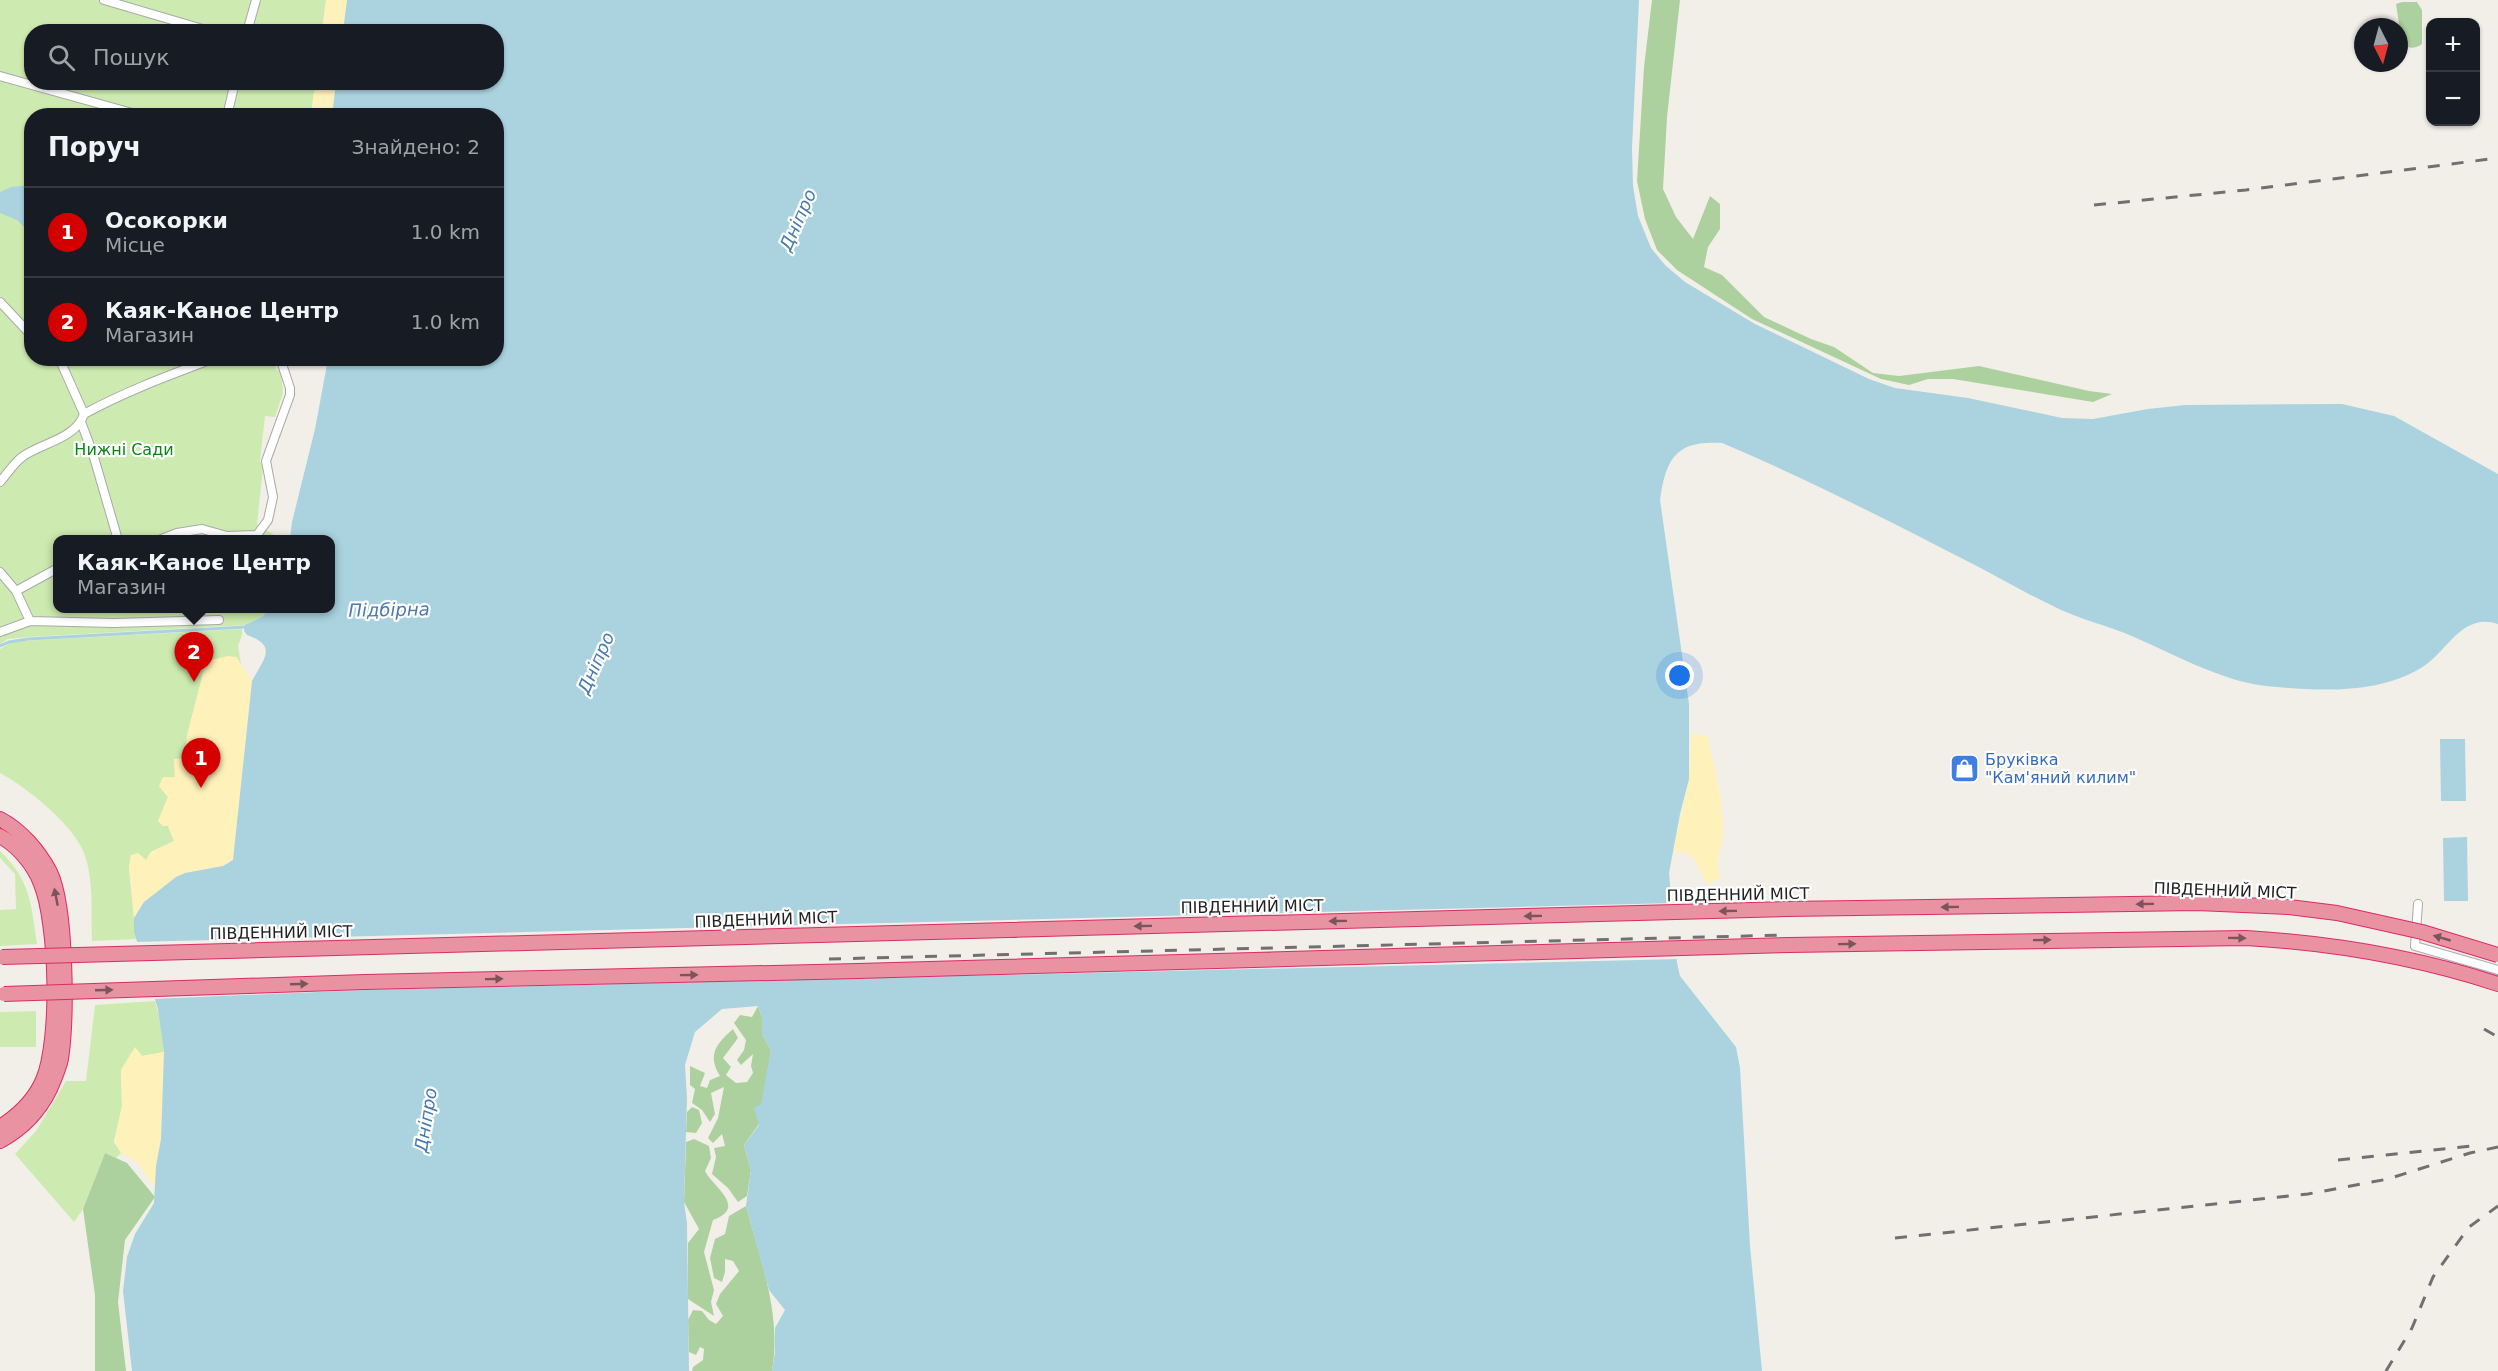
<!DOCTYPE html>
<html lang="uk">
<head>
<meta charset="utf-8">
<style>
	body { margin:0; font-family:"DejaVu Sans",sans-serif; background:#242831; color:#f1f3f6 }
	.controls { position:absolute; right:18px; top:18px; display:grid; overflow:hidden; border-radius:12px; box-shadow:0 2px 4px #0004 }
	.controls button { width:54px; height:54px; display:grid; place-items:center; padding:0; border:0; border-bottom:2px solid #363941; background:#171b24; color:#f1f3f6; font:30px sans-serif }
	.compass { position:absolute; left:2354px; top:18px; width:54px; height:54px; border-radius:50%; background:#171b24; box-shadow:0 2px 4px #0004; rotate:174deg }
	.you { position:absolute; left:1680px; top:676px; width:21px; height:21px; margin:-15px; border:4px solid #fff; border-radius:50%; background:#1a73e8; box-shadow:0 0 0 9px #1a73e833 }
	.badge { display:grid; place-items:center; width:39px; height:39px; border-radius:50%; background:#d40000; color:#fff; font-size:20px; font-weight:700 }
	.pin { position:absolute; translate:-50% -50px; filter:drop-shadow(0 2px 3px #0008) }
	.pin::after { content:''; position:absolute; top:32px; width:21px; height:18px; background:inherit; clip-path:polygon(0 0,100% 0,50% 100%) }
	.popup { position:absolute; left:53px; top:535px; width:282px; height:78px; box-sizing:border-box; display:grid; place-content:center; border-radius:12px; background:#171b24; filter:drop-shadow(0 2px 4px #0005); font-size:20px; white-space:nowrap; color:#9ea1a6 }
	.popup b { font-size:22px; color:#f1f3f6 }
	.popup::after { content:''; position:absolute; left:50%; top:100%; margin-left:-12px; border:12px solid transparent; border-top-color:#171b24 }
	.list { margin:0; padding:0; list-style:none }
	h2 { display:flex; justify-content:space-between; align-items:center; height:78px; margin:0; padding:0 24px; font-size:26px }
	h2 small { font-size:20px; font-weight:400; color:#9ea1a6 }
	.list li { display:grid; grid-template-columns:39px 1fr auto; gap:18px; align-items:center; box-sizing:border-box; height:90px; padding:0 24px; border-top:2px solid #363941 }
	.list b { display:block; font-size:22px; white-space:nowrap }
	.list p { margin:0; font-size:20px; white-space:nowrap; color:#9ea1a6 }
	.list em { font-size:20px; font-style:normal; color:#9ea1a6 }
	.icon { flex:none; width:33px; height:33px; fill:none; stroke:currentColor; stroke-width:2; stroke-linecap:round; stroke-linejoin:round }
	.map { position:relative; flex:none; width:2498px; height:1371px; overflow:hidden }
	.search { position:absolute; background:#171b24; box-shadow:0 2px 4px #0004; left:24px; top:24px; width:480px; height:66px; display:flex; align-items:center; gap:15px; box-sizing:border-box; padding:0 21px; border-radius:24px; color:#9ea1a6; font-size:22px }
	.panel { position:absolute; background:#171b24; box-shadow:0 2px 4px #0004; left:24px; top:108px; width:480px; height:258px; border-radius:24px }
	.map>svg:first-child { display:block }
</style>
</head>
<body>
<div class="map">
<svg width="2498" height="1371" viewBox="0 0 2498 1371">
	<rect width="100%" height="100%" fill="#f2efe9"/>
	<path fill="#cdebb0" d="M0 0H326L322 31 32 32V82L315 83 311 115 32 116V358L274 359 276 370 281 371 283 393 275 417 265 416 260 461 263 468 257 524 280 539 58 540V608L269 609 262 617 245 625 28 637 8 639 0 644Z
		M242 629V635L238 646 241 664 236 657 175 777 159 786 168 797 158 821 168 826 174 841 151 852 146 860 131 855 129 867 136 939 92 941C91 913 94 879 84 853 73 824 26 787 0 773V649L10 643 22 641Z
		M0 851C31 881 31 904 37 944L0 946V910L16 909 15 874 0 858Z
		M155 1001 161 1022 164 1052 142 1056 135 1048 121 1070 122 1106 114 1142 121 1153 116 1158 105 1153 83 1209 74 1222 15 1154 36 1131 66 1081H86L95 1005Z
		M36 1011V1047H0V1012Z"/>
	<path fill="#add19e" d="M1652 0H1680L1667 117 1663 189 1676 217 1693 239 1710 196 1720 204V229L1708 247 1704 267 1722 275 1764 317 1811 339 1834 347 1873 373 1899 376 1979 366 2089 391 2112 394 2093 402 1953 379H1928L1909 385 1881 379 1752 319 1677 270 1657 250 1645 219 1637 181 1644 67Z
		M2402 2H2417L2422 10V44C2415 49 2409 49 2402 44L2396 4Z
		M758 1006 762 1017V1034L771 1050 759 1124 744 1145 751 1170 747 1196 738 1202 728 1188 712 1174 716 1157 714 1148 725 1146 722 1134 713 1143 708 1138 718 1118 724 1087 711 1093 715 1114 710 1122 702 1110 692 1103 695 1089 690 1085V1066L705 1073 700 1086 707 1088 710 1080 720 1076C707 1055 716 1044 733 1029L738 1038 723 1058 731 1067 726 1075 736 1083 747 1082 753 1073 751 1066 753 1054 741 1065 737 1060 744 1050 746 1040 734 1023 740 1015 752 1017Z
		M692 1107 699 1110 702 1123 696 1133 686 1132 687 1112Z
		M694 1139 709 1146 711 1158 705 1171C713 1187 748 1207 713 1220L704 1252 714 1290 711 1302 714 1316 688 1299V1243L699 1229 684 1202 686 1142Z
		M105 1153 127 1163 155 1197 125 1240 118 1302 126 1371H95V1295L83 1209Z
		M746 1206C760 1259 782 1315 772 1371H692L693 1367 703 1360 704 1349 700 1347 696 1355 689 1352 688 1320 693 1310 702 1311 709 1320 716 1324 723 1316 716 1304 720 1294 739 1271 733 1261 725 1259V1272L722 1282 714 1278 710 1258 715 1239 725 1234 729 1216Z"/>
	<path fill="#fff1ba" d="M326 0H347L343 31 322 32Z
		M315 83H336L332 115 311 116Z
		M228 656 236 657 252 681 233 860 215 869 185 873 144 902 134 918 129 867 131 855 138 853 146 860 151 852 174 841 168 826H163L158 821 168 797 159 786 163 777H175L174 759 185 758 187 735 204 669 211 660Z
		M1691 733 1708 737C1714 770 1724 800 1723 833 1722 849 1713 863 1721 878L1707 884C1695 865 1699 853 1673 851L1689 779Z
		M135 1047 142 1056 164 1052 161 1139 156 1166V1190L138 1163 121 1153 114 1142 122 1106 121 1070Z"/>
	<path fill="#aad3df" d="M347 0H1639L1632 148 1633 186 1638 216 1651 248 1665 265 1685 282 1755 324 1869 379 1895 388 1968 398 2062 418 2093 419 2148 409 2185 405 2342 404 2394 416 2498 474V624C2461 612 2447 653 2421 668 2376 695 2316 691 2266 686 2220 681 2170 652 2127 634 2105 625 2080 619 2059 609 2029 595 2000 578 1971 563 1889 521 1807 479 1722 443 1677 440 1666 457 1660 500L1689 704V779L1680 814 1669 873 1677 963 1680 976 1736 1047 1740 1068 1750 1246 1762 1371H772L775 1352V1328L785 1310 769 1290 746 1206 751 1170 744 1145 759 1125 754 1108 761 1104 771 1050 762 1034V1017L758 1006 722 1009 695 1032 685 1065 687 1098 684 1202 687 1223 689 1371H132L123 1291 127 1257 135 1234 154 1203 156 1166 161 1139 164 1052 158 1009 134 932V918L144 902 176 877 185 873 223 866 233 860 252 681C264 658 278 646 247 635L244 631 245 625 262 617 269 609 330 608V540L290 539 292 522 315 429 328 359 496 358V116L332 115 336 83 496 82V32L343 31Z
		M31 185V226L25 228 17 220 0 213V192L11 187Z
		M2440 739H2465L2466 801H2441Z
		M2467 837 2468 901H2444L2443 838Z"/>
	<path fill="#f2efe9" d="M1675 903 1680 959 365 990 151 999 134 942Z"/>
	<g fill="none" stroke-linecap="round" stroke-linejoin="round">
		<path stroke="#aad3df" stroke-width="3" d="M0 646 9 642 28 639 245 627"/>
		<defs>
			<path id="street" d="M104 0 213 32
				M247 32 256 0
				M0 76 143 116
				M227 116 235 82
				M0 302 32 336
				M59 358 84 414
				M81 422 93 454 118 540
				M0 482C7 474 14 463 22 457 41 443 76 439 84 414 126 391 170 375 215 358
				M159 540 177 533 202 529 227 536 257 535 268 520 273 497 266 461 290 395V388L280 358
				M0 572 16 591 30 621
				M16 591 58 568
				M0 632 30 621 114 623 219 620
				M2418 904 2415 946 2498 970"/>
			<path id="highway" d="M0 819C21 830 39 851 50 872 67 907 67 1019 61 1059 59 1069 54 1080 50 1089 39 1112 22 1129 0 1141
				M0 836C18 846 34 865 41 884 57 924 60 1040 43 1080 34 1101 19 1115 0 1127
				M1789 945 2246 938C2333 943 2416 957 2498 984"/>
		</defs>
		<use href="#street" stroke="#a9a9a9" stroke-width="10"/>
		<use href="#highway" stroke="#dc2a67" stroke-width="16"/>
		<use href="#street" stroke="#fff" stroke-width="8"/>
		<use href="#highway" stroke="#e892a2" stroke-width="14"/>
		<path stroke="#707070" stroke-width="3" stroke-dasharray="12 12" stroke-linecap="butt" d="M2094 205 2246 190 2498 158
			M829 959 1787 935
			M2484 1029 2498 1037
			M2338 1160 2471 1146
			M1895 1238 2308 1194 2388 1179 2470 1153 2498 1147
			M2386 1371 2412 1328 2433 1277 2469 1227 2498 1206"/>
		<defs>
			<path id="highway-bridge" d="M2 957 1786 909 2197 903 2289 907 2337 913 2422 932 2498 955
				M4 994 365 982 858 971 1789 945"/>
		</defs>
		<use href="#highway-bridge" stroke="#dc2a67" stroke-width="16" stroke-linecap="butt"/>
		<use href="#highway-bridge" stroke="#e892a2" stroke-width="14"/>
	</g>
	<defs><path id="oneway-solid" d="M-6-.8H1V-3.2L6.5 0L1 3.2V.8H-6Z" transform="scale(1.5)"/></defs>
	<g fill="#7b545c">
		<use href="#oneway-solid" transform="translate(56 897) rotate(-101)"/>
		<use href="#oneway-solid" transform="translate(2145 904) rotate(179)"/>
		<use href="#oneway-solid" transform="translate(1950 907) rotate(179)"/>
		<use href="#oneway-solid" transform="translate(1728 911) rotate(179)"/>
		<use href="#oneway-solid" transform="translate(1533 916) rotate(179)"/>
		<use href="#oneway-solid" transform="translate(1338 921) rotate(179)"/>
		<use href="#oneway-solid" transform="translate(1143 926) rotate(179)"/>
		<use href="#oneway-solid" transform="translate(2237 938) rotate(1)"/>
		<use href="#oneway-solid" transform="translate(2442 938) rotate(-164)"/>
		<use href="#oneway-solid" transform="translate(2042 940) rotate(-1)"/>
		<use href="#oneway-solid" transform="translate(1847 944) rotate(-1)"/>
		<use href="#oneway-solid" transform="translate(689 975) rotate(-1)"/>
		<use href="#oneway-solid" transform="translate(494 979) rotate(-1)"/>
		<use href="#oneway-solid" transform="translate(299 984) rotate(-2)"/>
		<use href="#oneway-solid" transform="translate(104 990) rotate(-2)"/>
	</g>
	<defs>
		<symbol id="shop-square" viewBox="-11 -11 22 22"><rect x="-9" y="-9" width="18" height="18" rx="4" fill="#3f7fe0" stroke="#fff"/><path d="M-5-2.5h2.3a2.7 3.5 0 0 1 5.4 0H5L5.5 6h-11ZM-1.5-2.5h3a1.5 2.3 0 0 0-3 0Z" fill="#fff"/></symbol>
	</defs>
	<g fill-rule="evenodd">
		<use href="#shop-square" x="1948" y="752" width="33" height="33"/>
	</g>
	<g text-anchor="middle" stroke-width="4.5" stroke-linejoin="round" paint-order="stroke">
		<g font-size="16" fill="#0c8416" stroke="#fff">
			<text x="124" y="455">Нижні Сади</text>
		</g>
		<g font-size="16" fill="#366cbe" stroke="#fff" text-anchor="start">
			<text x="1985" y="765">Бруківка<tspan x="1985" dy="18">"Кам'яний килим"</tspan></text>
		</g>
		<g font-size="16" fill="#222" stroke="#fff">
			<text transform="translate(2225 890) rotate(2)" y="6">ПІВДЕННИЙ МІСТ</text>
			<text transform="translate(1738 894) rotate(-1)" y="6">ПІВДЕННИЙ МІСТ</text>
			<text transform="translate(1252 906) rotate(-1)" y="6">ПІВДЕННИЙ МІСТ</text>
			<text transform="translate(766 919) rotate(-2)" y="6">ПІВДЕННИЙ МІСТ</text>
			<text transform="translate(281 932) rotate(-1)" y="6">ПІВДЕННИЙ МІСТ</text>
		</g>
		<g font-size="18" font-style="italic" fill="#4a7aab" stroke="#fff">
			<text transform="translate(798 220) rotate(-66)" y="6">Дніпро</text>
			<text transform="translate(389 610) rotate(-1)" y="6">Підбірна</text>
			<text transform="translate(596 663) rotate(-66)" y="6">Дніпро</text>
			<text transform="translate(426 1120) rotate(-81)" y="6">Дніпро</text>
		</g>
	</g>
</svg>
<div class="controls">
<button>+</button>
<button>−</button>
</div>
<svg class="compass" viewBox="-18 -18 36 36"><path d="M0-13l5 13h-10z" fill="#e53935"/><path d="M0 13l5-13h-10z" fill="#9ea1a6"/></svg>
<div class="you"></div>
<div class="pin badge" style="left:201px;top:788px">1</div>
<div class="pin badge" style="left:194px;top:682px">2</div>
<div class="popup"><b>Каяк-Каноє Центр</b>Магазин</div>
<div class="search"><svg class="icon" aria-label="search" viewBox="0 0 24 24"><circle cx="10" cy="10" r="6"/><path d="M15 15l6 6"/></svg>Пошук</div>
<section class="panel">
<h2>Поруч<small>Знайдено: 2</small></h2>
<ul class="list">
<li><span class="badge">1</span><div><b>Осокорки</b><p>Місце</p></div><em>1.0 km</em></li>
<li><span class="badge">2</span><div><b>Каяк-Каноє Центр</b><p>Магазин</p></div><em>1.0 km</em></li>
</ul>
</section>
</div>
</body>
</html>
